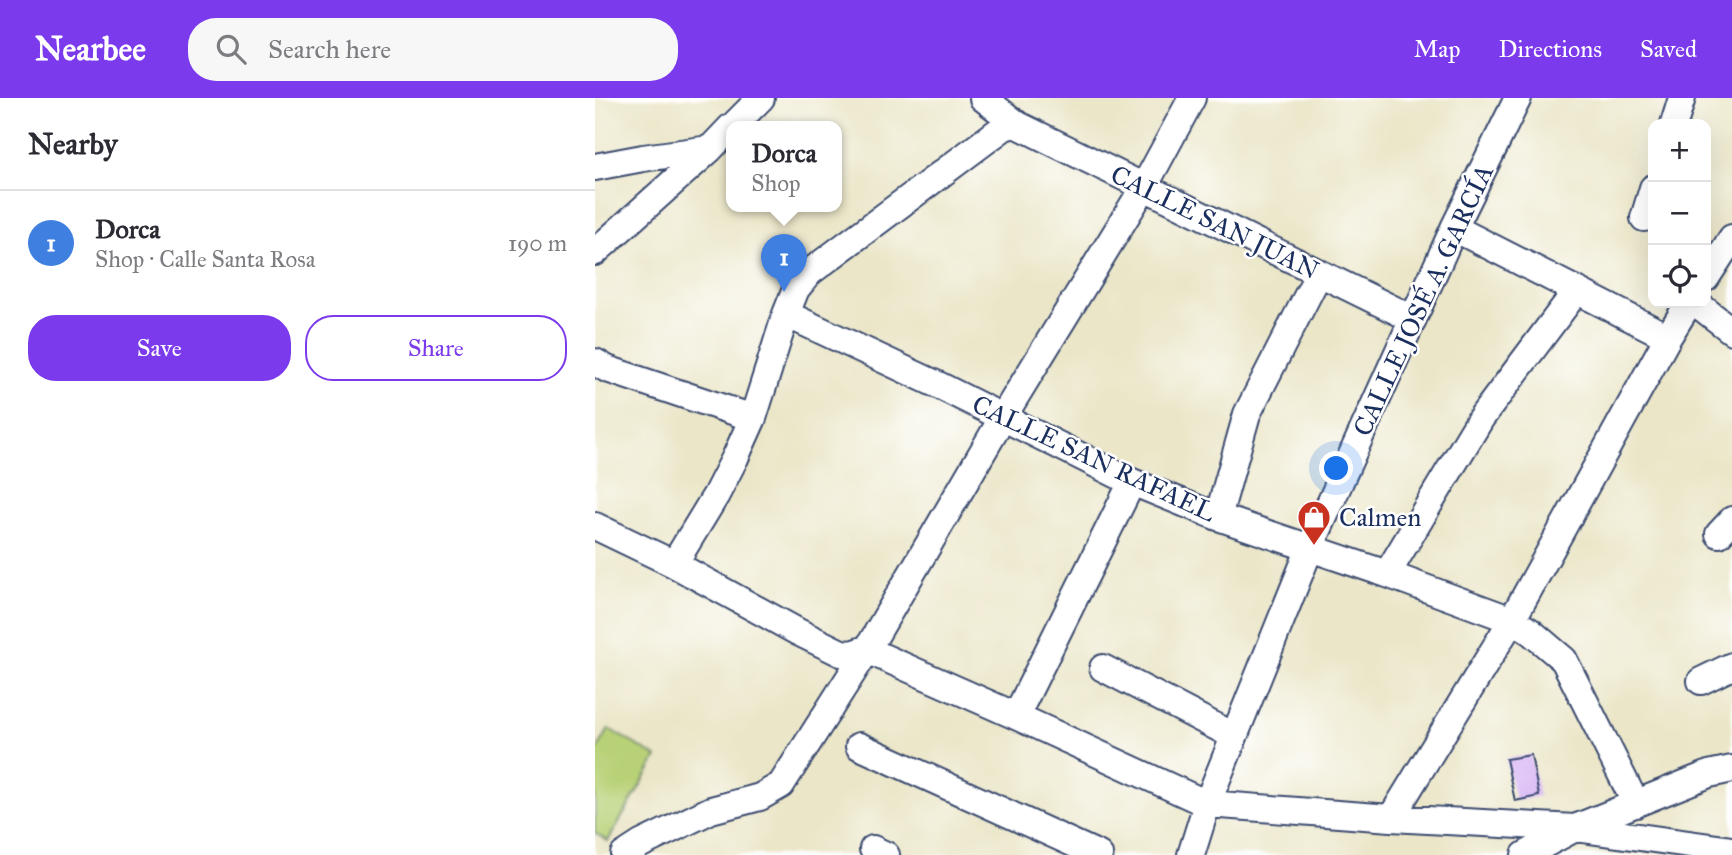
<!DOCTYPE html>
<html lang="en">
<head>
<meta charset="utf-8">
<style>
	body { margin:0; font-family:"IM FELL Great Primer",serif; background:#f7f7f7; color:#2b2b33 }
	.controls { position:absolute; right:21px; top:21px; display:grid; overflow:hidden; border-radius:14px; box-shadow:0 7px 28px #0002 }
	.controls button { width:63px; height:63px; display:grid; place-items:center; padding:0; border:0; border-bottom:2px solid #e1e1e2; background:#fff; color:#2b2b33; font:35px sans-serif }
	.you { position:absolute; left:742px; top:371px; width:24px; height:24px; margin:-18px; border:5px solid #fff; border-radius:50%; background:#1a73e8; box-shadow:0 0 0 10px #1a73e833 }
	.badge { display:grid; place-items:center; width:46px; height:46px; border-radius:50%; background:#7c3aed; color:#fff; font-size:23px; font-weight:700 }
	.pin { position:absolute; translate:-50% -58px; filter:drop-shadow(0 2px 4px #0008) }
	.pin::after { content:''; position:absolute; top:37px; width:24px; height:21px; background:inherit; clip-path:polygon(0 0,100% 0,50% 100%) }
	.popup { position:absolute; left:131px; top:23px; width:116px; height:91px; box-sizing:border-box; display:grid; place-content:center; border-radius:14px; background:#fff; filter:drop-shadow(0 2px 5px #0005); font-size:23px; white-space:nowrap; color:#7c7c81 }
	.popup b { font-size:26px; color:#2b2b33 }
	.popup::after { content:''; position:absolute; left:50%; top:100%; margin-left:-14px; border:14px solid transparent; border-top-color:#fff }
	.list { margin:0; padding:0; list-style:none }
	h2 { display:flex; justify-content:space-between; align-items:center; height:91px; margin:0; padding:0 28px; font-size:30px }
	h2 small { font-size:23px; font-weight:400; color:#7c7c81 }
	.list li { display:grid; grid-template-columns:46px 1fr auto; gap:21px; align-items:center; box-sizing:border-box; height:105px; padding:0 28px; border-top:2px solid #e1e1e2 }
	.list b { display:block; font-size:26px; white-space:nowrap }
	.list p { margin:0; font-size:23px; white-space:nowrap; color:#7c7c81 }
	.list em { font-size:23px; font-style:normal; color:#7c7c81 }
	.actions { display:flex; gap:14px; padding:21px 28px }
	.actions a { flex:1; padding:16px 0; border:2px solid #7c3aed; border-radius:28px; text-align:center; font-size:24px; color:#7c3aed }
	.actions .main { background:#7c3aed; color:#fff }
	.icon { flex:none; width:38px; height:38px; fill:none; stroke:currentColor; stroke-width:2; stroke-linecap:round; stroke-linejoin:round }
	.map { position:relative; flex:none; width:1137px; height:757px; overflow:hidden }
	header { display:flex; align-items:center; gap:42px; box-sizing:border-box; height:98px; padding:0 35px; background:#7c3aed; color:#fff }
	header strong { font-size:33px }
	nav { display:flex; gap:38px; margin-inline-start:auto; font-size:24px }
	.search { width:490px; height:63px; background:#f7f7f7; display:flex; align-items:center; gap:18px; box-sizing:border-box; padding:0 24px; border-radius:28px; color:#7c7c81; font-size:26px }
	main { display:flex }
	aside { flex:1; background:#fff }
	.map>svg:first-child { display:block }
</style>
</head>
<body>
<header>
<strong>Nearbee</strong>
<div class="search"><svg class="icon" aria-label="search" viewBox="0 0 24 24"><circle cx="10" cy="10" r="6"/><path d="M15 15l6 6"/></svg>Search here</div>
<nav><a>Map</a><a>Directions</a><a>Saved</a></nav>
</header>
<main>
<aside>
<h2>Nearby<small></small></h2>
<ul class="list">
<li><span class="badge" style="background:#3f7fe0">1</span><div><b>Dorca</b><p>Shop · Calle Santa Rosa</p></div><em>190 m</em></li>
</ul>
<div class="actions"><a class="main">Save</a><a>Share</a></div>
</aside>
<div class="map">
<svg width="1137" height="757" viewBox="0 0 1137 757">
	<rect width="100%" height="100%" fill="#fff"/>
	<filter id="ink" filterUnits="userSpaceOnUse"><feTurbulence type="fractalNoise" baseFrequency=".0143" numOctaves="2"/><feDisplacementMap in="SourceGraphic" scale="14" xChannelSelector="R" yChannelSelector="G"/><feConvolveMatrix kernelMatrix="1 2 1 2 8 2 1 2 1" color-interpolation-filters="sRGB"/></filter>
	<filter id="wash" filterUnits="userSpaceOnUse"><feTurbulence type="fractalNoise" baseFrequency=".00686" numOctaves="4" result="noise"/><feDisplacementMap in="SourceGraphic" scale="28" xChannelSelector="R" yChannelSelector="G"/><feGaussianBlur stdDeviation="1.57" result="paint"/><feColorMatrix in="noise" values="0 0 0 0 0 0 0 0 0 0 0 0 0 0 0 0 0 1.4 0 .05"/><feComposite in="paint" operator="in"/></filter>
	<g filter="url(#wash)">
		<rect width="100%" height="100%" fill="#ebe6c8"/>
		<path fill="#b8d177" stroke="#6a806a" stroke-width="2" d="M14 631 62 659 13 743 0 735V655Z"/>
		<g id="blocks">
			<path fill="#d2abf3" d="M936 657 944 698 920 703 911 661Z"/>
		</g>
	</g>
	<g filter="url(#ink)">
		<use href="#blocks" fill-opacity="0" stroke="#3a4a6e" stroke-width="2"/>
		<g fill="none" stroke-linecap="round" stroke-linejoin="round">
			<defs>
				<path id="minor" d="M388 0 423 27 818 221
					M1079 26 1087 0
					M138 28 166 0
					M0 69 48 60 115 51
					M1049 120 1058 90
					M859 130 1073 239
					M0 154 115 51 136 29
					M1111 180 1137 140
					M1101 205 1137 233
					M191 216 343 287 537 384 623 419 792 476 917 522 936 534 969 562 1041 706
					M0 264 12 271 158 320
					M623 419 652 316 724 175
					M0 428 79 466 203 534 246 555 256 556 268 552H272L421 618 612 706 796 720 980 730 1137 752
					M1124 436 1137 422
					M79 466 121 397 140 360 158 320 191 216 201 191 215 174 409 29 416 27H423
					M792 476 886 320 982 192
					M508 570 639 638
					M1106 583 1137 568
					M421 618 537 384
					M264 648 504 757
					M796 720 917 522 1073 239 1094 205
					M278 751 291 757
					M29 757 46 746 116 712 165 699 186 687 272 552 408 319 549 89 597 0
					M596 757 612 706 715 450 859 130 923 0
					M930 757 980 730 1114 676 1137 671"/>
			</defs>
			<use href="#minor" stroke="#3a4a6e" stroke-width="30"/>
			<use href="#minor" stroke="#fff" stroke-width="26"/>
		</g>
	</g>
	<defs>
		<symbol id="shop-pin" viewBox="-11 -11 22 30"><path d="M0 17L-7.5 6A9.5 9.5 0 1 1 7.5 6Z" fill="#c8321e" stroke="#fff"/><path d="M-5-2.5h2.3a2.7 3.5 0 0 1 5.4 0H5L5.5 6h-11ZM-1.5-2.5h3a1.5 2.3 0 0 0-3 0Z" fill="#fff"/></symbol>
	</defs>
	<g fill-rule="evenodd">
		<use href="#shop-pin" x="700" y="400" width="38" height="52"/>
	</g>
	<g text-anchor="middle" stroke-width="5" stroke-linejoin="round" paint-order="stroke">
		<g font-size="26" fill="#1b2f5e" stroke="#fff">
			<text transform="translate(620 124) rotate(26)" y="9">CALLE SAN JUAN</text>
			<text transform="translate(828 202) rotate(-65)" y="9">CALLE JOSÉ A. GARCÍA</text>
			<text transform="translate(499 360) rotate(25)" y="9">CALLE SAN RAFAEL</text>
		</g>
		<g font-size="26" fill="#1b2f5e" stroke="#fff" text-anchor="start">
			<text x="744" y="428">Calmen</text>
		</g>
	</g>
</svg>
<div class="controls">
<button>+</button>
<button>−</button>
<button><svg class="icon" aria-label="locate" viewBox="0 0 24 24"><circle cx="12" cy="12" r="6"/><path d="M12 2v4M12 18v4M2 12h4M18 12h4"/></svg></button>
</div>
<div class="you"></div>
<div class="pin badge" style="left:189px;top:194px;background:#3f7fe0">1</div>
<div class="popup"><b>Dorca</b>Shop</div>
</div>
</main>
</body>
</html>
